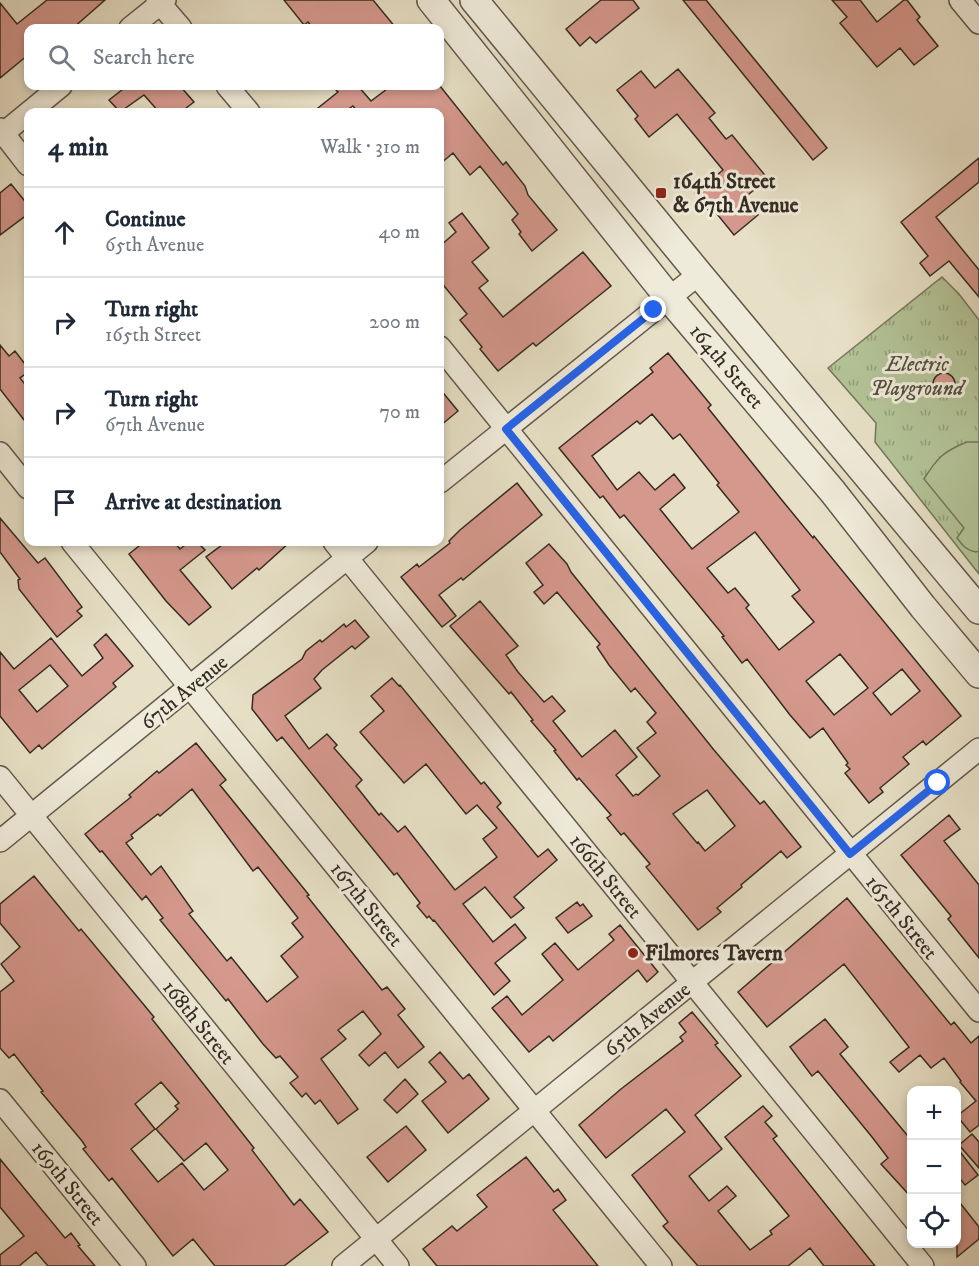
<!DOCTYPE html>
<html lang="en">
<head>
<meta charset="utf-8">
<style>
	body { margin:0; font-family:"IM FELL DW Pica",serif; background:#f2f2f3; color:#1f2937 }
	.controls { position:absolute; right:18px; bottom:18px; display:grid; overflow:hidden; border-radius:12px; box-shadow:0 3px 9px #0003 }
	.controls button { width:54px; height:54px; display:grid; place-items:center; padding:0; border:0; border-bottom:2px solid #e0e1e3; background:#fff; color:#1f2937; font:30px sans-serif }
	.stop { position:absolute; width:18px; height:18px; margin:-14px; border:4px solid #2563eb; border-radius:50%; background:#fff }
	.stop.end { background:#2563eb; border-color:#fff; box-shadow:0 2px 6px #0008 }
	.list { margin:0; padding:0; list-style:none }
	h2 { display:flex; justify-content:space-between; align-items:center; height:78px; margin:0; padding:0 24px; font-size:26px }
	h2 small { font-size:20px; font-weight:400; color:#747a83 }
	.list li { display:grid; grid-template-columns:39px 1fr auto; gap:18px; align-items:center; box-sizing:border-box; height:90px; padding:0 24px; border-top:2px solid #e0e1e3 }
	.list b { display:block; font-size:22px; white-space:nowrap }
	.list p { margin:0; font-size:20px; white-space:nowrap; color:#747a83 }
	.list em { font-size:20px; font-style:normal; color:#747a83 }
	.icon { flex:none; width:33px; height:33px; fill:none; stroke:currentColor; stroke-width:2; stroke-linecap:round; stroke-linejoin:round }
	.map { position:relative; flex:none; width:979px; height:1266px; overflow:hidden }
	.search { position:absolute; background:#fff; box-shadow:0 3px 9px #0003; left:24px; top:24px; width:420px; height:66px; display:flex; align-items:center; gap:15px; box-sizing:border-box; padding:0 21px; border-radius:12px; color:#747a83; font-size:22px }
	.panel { position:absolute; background:#fff; box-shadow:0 3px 9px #0003; left:24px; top:108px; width:420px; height:438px; border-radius:12px }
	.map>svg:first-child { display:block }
</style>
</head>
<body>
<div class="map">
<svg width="979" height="1266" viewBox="0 0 979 1266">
	<defs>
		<pattern id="park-tufts" width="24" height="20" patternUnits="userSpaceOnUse" patternTransform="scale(1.5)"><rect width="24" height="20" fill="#b3c397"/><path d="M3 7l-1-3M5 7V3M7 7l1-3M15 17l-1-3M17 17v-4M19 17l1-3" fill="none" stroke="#929f7b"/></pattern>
	</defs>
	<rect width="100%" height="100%" fill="#e7e0c6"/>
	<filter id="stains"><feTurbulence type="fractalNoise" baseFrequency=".00333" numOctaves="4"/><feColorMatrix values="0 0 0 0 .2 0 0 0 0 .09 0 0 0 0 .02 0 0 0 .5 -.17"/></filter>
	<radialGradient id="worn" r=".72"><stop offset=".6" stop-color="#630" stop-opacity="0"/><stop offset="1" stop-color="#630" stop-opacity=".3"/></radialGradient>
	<path fill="url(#park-tufts)" stroke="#74775d" stroke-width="1.5" d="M942 277 959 294 979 320V574L875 442 876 423 828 368Z"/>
	<path fill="#b3c397" stroke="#74775d" stroke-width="1.5" d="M967 442H979V551L976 552C966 550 963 546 957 538L964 528 924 479C937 458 944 451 967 442Z"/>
	<path fill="#d5988d" stroke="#352b23" stroke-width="1.5" fill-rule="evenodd" d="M47 0H105L73 28H28V55L0 78V3L17 24Z
		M284 0H373L396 28H313L308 22 304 25Z
		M601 0H633L639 8 596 43 590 37 580 46 566 29Z
		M683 0H706L827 148 813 160Z
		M832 0H860L877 22 904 0H907L920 17 917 20 938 46 914 65 900 48 877 67 840 23 847 17Z
		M678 69 715 113 709 118 726 139 732 135 768 179 744 198 758 215 734 235 713 209 710 212 695 193 723 170 677 114 649 137 635 119 638 116 617 90 641 71 655 88Z
		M127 86H180L194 102 181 112H159L144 95 120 112 109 100Z
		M332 86H358L371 101 391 86H440L503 165 506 162 525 186 528 195 557 230 532 251 519 234 521 232 512 220 518 214 480 166 470 175 453 153 440 164V112H358L353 106 344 112H313L338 92Z
		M979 158V182L936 217 979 270V297L949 261 930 276 920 263 928 256 901 222Z
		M11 184 28 205V214L0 235V193Z
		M462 213 489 248 472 262 488 281 479 288 503 317 583 252 611 286 536 346 533 343 498 371 480 349 482 347 460 320 467 314 440 281V246L456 232 449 223Z
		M0 345 9 356 15 351 28 368V372L20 378 28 388V425L0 389Z
		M668 353 711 405 708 408 781 499 813 538 814 536 961 716 926 745 923 741 903 757 909 764 880 788 883 792 869 803 845 773 850 769 846 765 848 763 823 728 810 738 790 715 747 659 742 663 722 637 724 636 624 515 620 518 603 496 600 498 559 448 653 372 650 368ZM652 414 673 439 680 434 719 483 717 485 739 512 692 549 660 509 685 488 674 474 655 490 639 472 617 490 592 456 637 421 640 424ZM755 532 800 590 792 596 814 622 779 650 746 608 749 605 735 588 728 593 707 568ZM840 654 868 688 834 715 806 681ZM902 669 920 691 891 715 873 693Z
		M933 384a11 11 0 1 1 22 0a11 11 0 1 1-22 0Z
		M440 389 458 411 440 426Z
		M517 483 542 515 463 580 461 578 439 595 456 616 442 627 401 577 417 564 419 567 450 543 449 541 460 530Z
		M0 518 38 563 45 558 82 607 77 611 82 616 57 637 19 589 18 580 20 579 0 552Z
		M144 542H174L180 549 189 542H197L205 550 180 570 211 607 189 625 166 601 129 554Z
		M226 542H290L259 570 257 568 232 589 206 557Z
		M549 544 567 564 571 572 714 750 760 804 764 801 801 847 787 858 781 851 741 885 742 887 717 908 721 912 698 930 646 867 650 864 624 833 621 835 607 818 611 815 579 778 577 780 554 751 556 750 531 721 533 720 511 692 509 694 450 626 480 601 518 646 506 655 518 672 544 702 552 696 565 711 553 721 582 757 615 730 637 757 616 775 633 796 636 794 638 795 660 776 637 748 656 733 647 722 656 713 635 688 631 692 609 665 597 647 600 644 557 592 544 604 534 592 543 585 526 563ZM707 790 735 826 705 851 698 842 697 843 673 814Z
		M355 620 369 637 355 649 352 646 322 670 314 679 321 688 285 716 309 749 327 734 337 745 334 748 362 780 356 786 379 815 381 813 398 832 405 826 455 890 497 857 483 839 497 828 477 805 466 814 426 764 404 783 360 732 384 711 371 696 392 678 399 686 400 685 481 784 484 782 501 803 497 807 538 857 548 849 557 860 514 897 524 908 511 918 485 887 463 904 493 942 515 924 526 938 495 963 510 981 494 995 434 920 433 921 429 916 427 918 417 906 420 903 397 873 394 875 282 737 277 741 252 709 253 695 302 659 306 651 320 640 322 642 344 624 346 627Z
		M106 634 133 666 113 683 116 687 42 749 39 745 30 753 0 716V652L14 669 51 638 82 676 103 658 94 645ZM50 665 68 686 37 712 19 690Z
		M196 743 226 780 220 785 309 895 307 896 382 990 387 987 405 1009 398 1015 424 1047 398 1068 385 1052 369 1066 359 1055 381 1034 363 1011 338 1030 346 1039 321 1059 358 1109 338 1124 320 1100 315 1104 306 1093 302 1097 290 1083 298 1077 280 1056 276 1058 263 1044 228 999 226 1001 160 920 163 918 146 896 142 900 102 851 100 852 85 834 131 797 129 795 157 771 159 773ZM192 789 253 871 258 867 298 918 292 923 303 937 281 956 298 977 267 1002 231 957 227 961 189 914 193 911 161 866 151 875 126 843 133 838 131 835 158 814 160 816Z
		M949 815 960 829 944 841 979 885V958L948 919 951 916 901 855Z
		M34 876 79 931 81 929 154 1017 152 1019 254 1148 252 1150 294 1205 300 1199 328 1232 284 1266H215L193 1239 173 1256 116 1183 112 1178 109 1181 83 1149 86 1147 82 1141 41 1092 43 1091 14 1054 9 1058 0 1048V992L14 981 1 964 20 947 0 923V904ZM161 1082 179 1103 175 1106 178 1109 156 1129 184 1161 206 1143 228 1170 204 1190 182 1163 158 1182 131 1149 155 1129 135 1104Z
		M847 898 951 1025 954 1022 971 1043 979 1036V1125L970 1132 957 1116 976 1101 960 1082 961 1081 944 1058 931 1068 920 1055 899 1072 890 1062 909 1047 844 964 767 1027 738 992Z
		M577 902 580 906 583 904 592 916 568 933 556 918Z
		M620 925 658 972 647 982 638 970 553 1041 549 1036 529 1052 492 1008 507 996 522 1015 563 980 542 954 555 943 578 970 614 940 609 934Z
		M692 1012 718 1043 715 1045 741 1076 695 1115 722 1149 689 1176 709 1201 727 1186 736 1196 718 1211 750 1250 772 1234 770 1231 789 1216 725 1137 763 1106 772 1116 765 1122 777 1136 773 1139 875 1266H824L810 1248 788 1266H698L663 1226 668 1222 632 1175 685 1132 666 1109 606 1158 579 1125 621 1089 683 1041 680 1037 686 1032 679 1023Z
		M825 1019 848 1047 840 1054 912 1141V1198L881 1164 888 1158 872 1137 818 1071 812 1076 790 1047Z
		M440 1052 463 1079 469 1074 489 1099 448 1133 422 1101 446 1082 429 1062Z
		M405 1079 418 1094 397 1113 384 1100Z
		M406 1126 426 1150 388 1182 367 1157Z
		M972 1134 979 1142V1168L959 1145Z
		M957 1148 978 1175 965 1185 957 1175Z
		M526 1157 554 1192 558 1189 566 1200 553 1210 598 1266H437L423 1249 452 1226 457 1231 487 1207 477 1195Z
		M0 1159 65 1238 71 1233 80 1245 78 1246 95 1266H48L36 1252 19 1266H0V1255L24 1236 0 1207Z
		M957 1199 979 1227V1239L957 1257Z"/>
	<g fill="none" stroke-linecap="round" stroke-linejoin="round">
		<defs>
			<path id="minor" d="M157 0 181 28
				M960 0 979 23
				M130 28 165 0
				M227 86 249 112
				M0 129 28 165
				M0 136 61 86
				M440 347 979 1011
				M0 453 28 488
				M440 482 699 274
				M72 542 661 1266
				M334 542 923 1266
				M0 777 398 1266
				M0 841 367 542
				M0 1100 135 1266
				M343 1266 979 749"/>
			<path id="tertiary" d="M431 0 669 298 833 492 923 607 979 674
				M474 0 699 274 979 610"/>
		</defs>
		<use href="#minor" stroke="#62584c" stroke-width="24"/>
		<use href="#tertiary" stroke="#62584c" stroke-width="30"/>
		<use href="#minor" stroke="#efebda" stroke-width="21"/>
		<use href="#tertiary" stroke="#efebda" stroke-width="27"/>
	</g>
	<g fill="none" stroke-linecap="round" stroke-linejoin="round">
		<path stroke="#2563eb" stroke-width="8" d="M654 310 506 429 850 854 938 783"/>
	</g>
	<g fill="#8f2418" stroke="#efebda" stroke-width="2">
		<rect x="655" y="187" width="12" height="12" rx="3"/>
		<circle cx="633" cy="953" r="6"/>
	</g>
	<g text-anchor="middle" stroke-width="6" stroke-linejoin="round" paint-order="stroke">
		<g font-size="21" font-weight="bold" fill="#352b23" stroke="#efebda" text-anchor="start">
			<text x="673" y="188">164th Street<tspan x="673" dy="24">&amp; 67th Avenue</tspan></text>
			<text x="645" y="960">Filmores Tavern</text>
		</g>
		<g font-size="21" font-style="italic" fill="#545140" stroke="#efebda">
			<text x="917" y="371">Electric<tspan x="917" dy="24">Playground</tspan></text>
		</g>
		<g font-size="21" fill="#352b23" stroke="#efebda">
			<text transform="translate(727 366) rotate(50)" y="7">164th Street</text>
			<text transform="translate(184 692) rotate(-39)" y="7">67th Avenue</text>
			<text transform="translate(606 876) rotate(51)" y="7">166th Street</text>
			<text transform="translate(367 904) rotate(51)" y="7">167th Street</text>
			<text transform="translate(902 917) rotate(51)" y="7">165th Street</text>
			<text transform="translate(647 1019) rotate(-39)" y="7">65th Avenue</text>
			<text transform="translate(199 1022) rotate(51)" y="7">168th Street</text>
			<text transform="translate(68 1183) rotate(51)" y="7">169th Street</text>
		</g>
	</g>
	<rect width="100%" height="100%" filter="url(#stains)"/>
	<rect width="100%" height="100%" fill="url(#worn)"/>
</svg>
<div class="controls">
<button>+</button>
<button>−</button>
<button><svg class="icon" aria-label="locate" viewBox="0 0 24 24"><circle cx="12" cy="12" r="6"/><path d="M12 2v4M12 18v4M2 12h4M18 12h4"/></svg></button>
</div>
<div class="stop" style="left:938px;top:783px"></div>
<div class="stop end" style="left:654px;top:310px"></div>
<div class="search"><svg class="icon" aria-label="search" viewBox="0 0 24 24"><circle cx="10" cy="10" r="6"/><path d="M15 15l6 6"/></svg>Search here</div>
<section class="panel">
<h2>4 min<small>Walk · 310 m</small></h2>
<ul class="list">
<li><svg class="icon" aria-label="ahead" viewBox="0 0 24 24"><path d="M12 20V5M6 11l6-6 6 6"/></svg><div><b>Continue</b><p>65th Avenue</p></div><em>40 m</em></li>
<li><svg class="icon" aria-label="right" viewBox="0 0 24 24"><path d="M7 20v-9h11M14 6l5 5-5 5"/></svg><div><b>Turn right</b><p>165th Street</p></div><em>200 m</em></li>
<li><svg class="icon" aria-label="right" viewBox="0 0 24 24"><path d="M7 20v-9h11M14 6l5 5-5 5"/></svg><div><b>Turn right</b><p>67th Avenue</p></div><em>70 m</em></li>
<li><svg class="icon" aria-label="arrive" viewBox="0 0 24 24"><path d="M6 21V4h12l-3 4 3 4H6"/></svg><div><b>Arrive at destination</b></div></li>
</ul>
</section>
</div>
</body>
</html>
